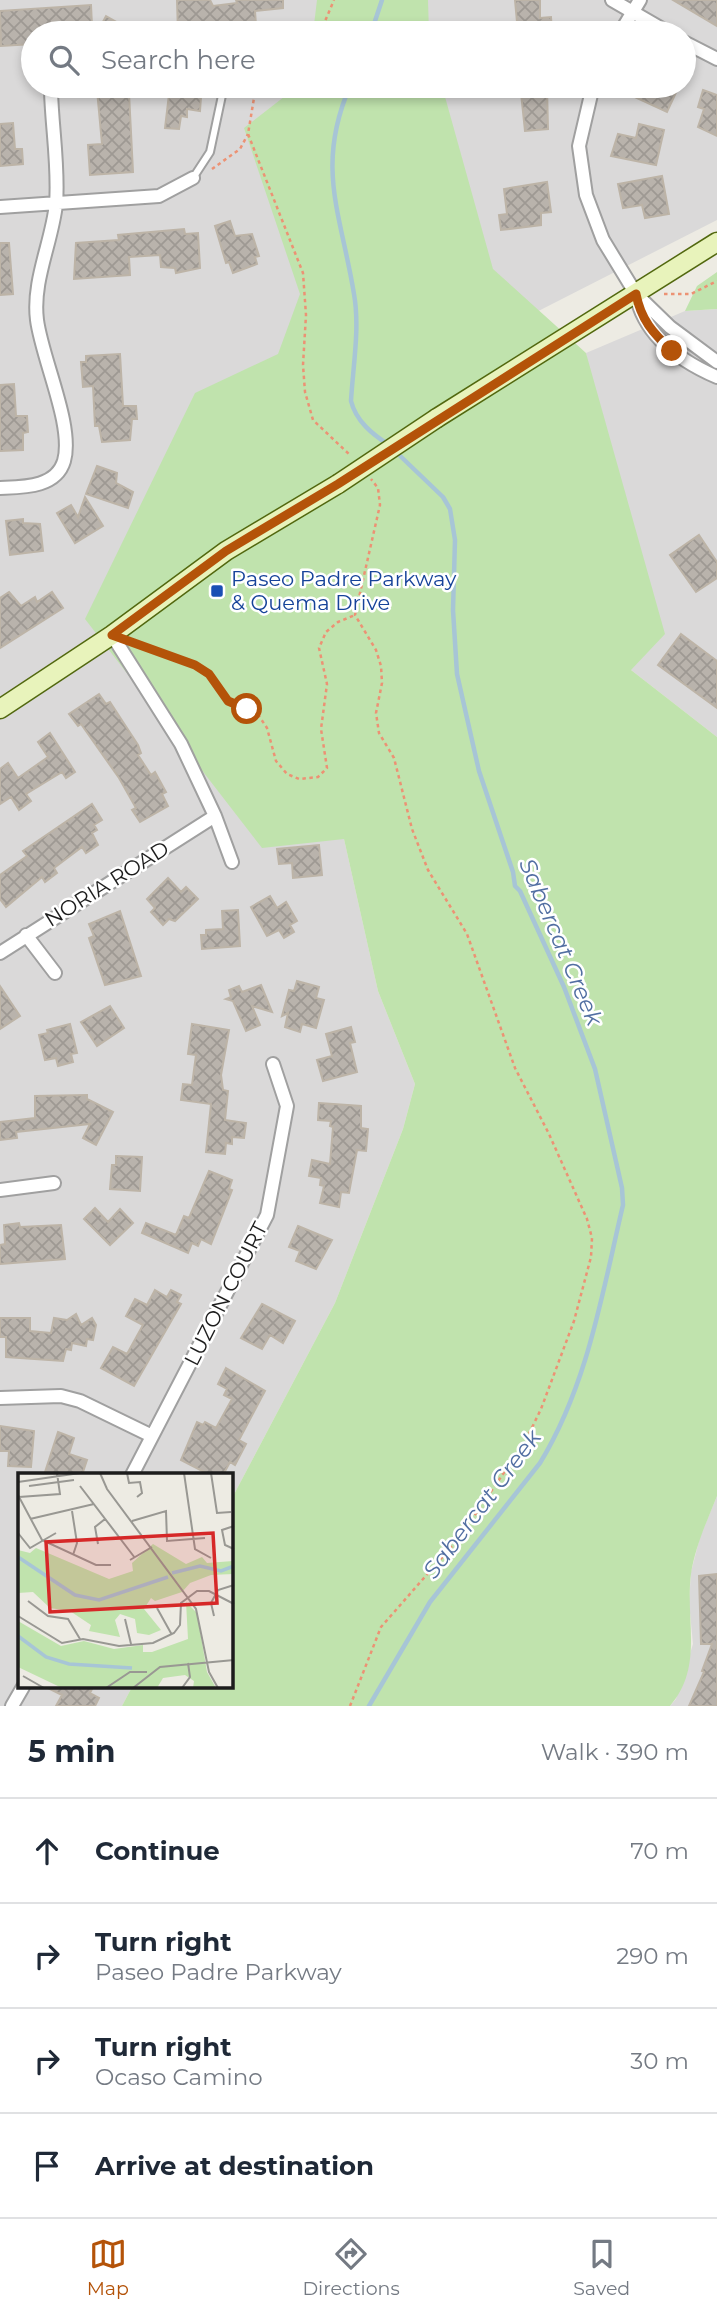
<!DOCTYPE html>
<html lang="en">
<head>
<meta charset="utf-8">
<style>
	body { margin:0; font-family:Montserrat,sans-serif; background:#f2f2f3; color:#1f2937 }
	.stop { position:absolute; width:21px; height:21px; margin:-16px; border:5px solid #b45309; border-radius:50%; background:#fff }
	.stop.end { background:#b45309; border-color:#fff; box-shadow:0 2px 7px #0008 }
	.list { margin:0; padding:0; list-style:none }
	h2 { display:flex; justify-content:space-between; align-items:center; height:91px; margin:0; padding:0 28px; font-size:30px }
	h2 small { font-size:23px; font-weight:400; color:#747a83 }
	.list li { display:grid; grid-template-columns:46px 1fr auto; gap:21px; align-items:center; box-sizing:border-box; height:105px; padding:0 28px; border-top:2px solid #e0e1e3 }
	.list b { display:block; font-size:26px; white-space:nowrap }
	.list p { margin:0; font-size:23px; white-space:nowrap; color:#747a83 }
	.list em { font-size:23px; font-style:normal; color:#747a83 }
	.icon { flex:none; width:38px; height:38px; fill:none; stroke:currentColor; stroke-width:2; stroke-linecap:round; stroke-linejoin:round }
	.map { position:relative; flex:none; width:717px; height:1706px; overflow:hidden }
	.search { position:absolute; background:#fff; box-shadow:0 4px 10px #0003; left:21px; right:21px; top:21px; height:77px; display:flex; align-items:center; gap:18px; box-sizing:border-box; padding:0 24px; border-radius:38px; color:#747a83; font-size:26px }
	.sheet { height:511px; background:#fff }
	nav { display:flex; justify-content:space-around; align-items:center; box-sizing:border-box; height:98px; border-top:2px solid #e0e1e3; background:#fff; font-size:19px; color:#747a83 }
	nav a { display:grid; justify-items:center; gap:4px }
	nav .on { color:#b45309 }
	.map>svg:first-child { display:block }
</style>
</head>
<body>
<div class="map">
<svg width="717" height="1706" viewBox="0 0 717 1706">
	<defs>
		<pattern id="building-cross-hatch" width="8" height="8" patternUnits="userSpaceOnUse" patternTransform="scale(1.75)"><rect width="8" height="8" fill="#b9b3ac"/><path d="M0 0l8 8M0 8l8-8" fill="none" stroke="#9e9993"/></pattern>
	</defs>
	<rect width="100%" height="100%" fill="#edebe3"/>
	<path fill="#dad9d9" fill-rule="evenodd" d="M0 0H717V220L336 414 344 839 378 991 415 1084 403 1129 335 1303 231 1500V1475H19V1687H132L122 1706H0ZM33 33H684V86H33Z
		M717 309V737L631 670 586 353 685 311Z
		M717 1496V1706H670L676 1699 693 1644 689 1602 691 1572 700 1537Z"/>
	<path fill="#c0e3ad" d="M317 0H428L429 33H313Z
		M298 86H442L493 269 586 353 665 634 631 670 717 737V1496C707 1521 695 1547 691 1574 685 1620 704 1667 670 1706H122L132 1687H231V1500L335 1303 403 1129 415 1084 378 991 344 839 262 848 85 619 195 393 278 354 300 294 244 128Z
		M717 272V309L685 311 697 286Z"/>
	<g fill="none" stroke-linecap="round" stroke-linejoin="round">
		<path stroke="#a7c5d6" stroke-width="4.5" d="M371 33 382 0
			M350 86C315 167 341 214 354 294 360 328 353 366 351 401 356 421 372 434 389 445
			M369 1706 430 1602 540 1463C588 1384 602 1294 623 1205L622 1188 595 1069 564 987 520 891 515 886 513 872 479 771 457 674 453 610 455 540 450 509 443 497 395 451"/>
	</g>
	<path fill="url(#building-cross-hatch)" stroke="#bdb4a7" stroke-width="2" d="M177 0H210L213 6 237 3 236 0H283V8L255 11 256 25 178 33Z
		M515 0H540V18L551 17 552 33H518Z
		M673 0H717V26Z
		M91 5 92 26 68 28 69 33H33V44L1 46 0 11Z
		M106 16 122 25 117 33H97Z
		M170 86H191L190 91H196L195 97H201L200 111 187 109V117L181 116 179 129 165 128Z
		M530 86H547L548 129 525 131 521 93H530Z
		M611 86H679L667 112Z
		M116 89V93H129L133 172 90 175 88 145 102 144 97 90Z
		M703 90 717 95V136L698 127 704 109 698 107Z
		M13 123 15 149H22L23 164 0 166V124Z
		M639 124 664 130 656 165 611 156 618 134 636 138Z
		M662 176 669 214 645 218 642 205 623 208 618 184Z
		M547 182 551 212 541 213V225L501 230 499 215 507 214 504 189Z
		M230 221 235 236 252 234 259 256 255 257 257 264 233 273 229 262 226 263 215 226Z
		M184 229 185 234 198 233 200 268 176 273 175 268 161 267 160 255 129 257 130 275 74 279 76 243 119 240 118 235Z
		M0 243H9L13 294 0 295Z
		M120 354 123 406H136L137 419H132L130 440 102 442 99 426H95L93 386 83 387 81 362H86V356Z
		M14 384 16 416H27L28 432 23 433V450L0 451V385Z
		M97 466 117 473 116 483 133 492 128 508 86 494Z
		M85 497 103 526 75 543 57 513 71 505 78 517Z
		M23 519V523L40 524 43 551 10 555 6 521Z
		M699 535 717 562V578L696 592 670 555Z
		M9 592 21 606 35 597 37 602 52 592 63 608 0 648V598Z
		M681 634 717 661V708L658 665Z
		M99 694 106 704 110 702 138 745 141 753 138 755 151 775 155 772 166 792 162 794 168 806 140 822 132 810 136 808 119 778 81 724 78 726 69 714Z
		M50 733 75 772 66 778 62 772 26 794 31 801 19 810 11 797 0 804V769L8 763 18 778 48 757 38 742Z
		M92 804 102 820 94 825 97 830 92 833 98 845 86 853 82 847 54 868 57 873 45 882 42 877 6 907 0 899V875L27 856 23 851Z
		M319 845 322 875 293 878 292 863 279 864 277 849Z
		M168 878 181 892 186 887 198 899 175 921 169 919 163 925 151 912 155 908 147 899Z
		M270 896 277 908 286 902 297 921 290 925 294 932 284 938 279 930 267 936 251 907Z
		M238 910 240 946 202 949 201 935H206V930L223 929 222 911Z
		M120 911 141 976 105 985 89 938 94 936 89 924Z
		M297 981 319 987 316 998 324 1000 316 1028 302 1024 300 1032 285 1027 288 1013 282 1016 289 990 294 991Z
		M261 985 272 1012 252 1006 260 1025 246 1031 233 1001 226 999 231 997 229 990 239 986 242 992Z
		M0 986 20 1016 0 1029Z
		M110 1006 124 1028 97 1046 81 1022Z
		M70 1024 77 1053 71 1054 73 1062 58 1066 56 1058 45 1060 39 1035 48 1033 47 1030Z
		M192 1024 229 1030 221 1075 223 1090 228 1091 225 1120 246 1123 244 1138 232 1137V1144L226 1143 225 1154 206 1152 211 1104 181 1100 183 1084 192 1085 196 1055 188 1054Z
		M351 1027 355 1042 350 1043 357 1072 323 1081 317 1060 332 1056 326 1034Z
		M87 1095V1099L113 1112 96 1145 83 1138 90 1124 16 1132 17 1138 0 1140V1122L35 1118V1096Z
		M319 1103 361 1106V1128L368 1129 366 1151 357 1150 349 1193 341 1192 339 1207 320 1203 324 1186 320 1185 321 1178 309 1176 312 1160 330 1164 333 1127 330 1126 331 1121 318 1120Z
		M116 1156 142 1157 140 1191 110 1189 112 1165H116Z
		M209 1171 232 1180 229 1189 232 1190 211 1244 201 1239 198 1246 192 1243 188 1253 142 1233 146 1223 176 1235 184 1216 189 1218Z
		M95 1208 108 1222 120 1209 133 1223 110 1245 84 1219Z
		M19 1223 20 1227 61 1225 65 1259 0 1264V1245L5 1244 4 1225Z
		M298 1226 332 1240 316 1269 296 1261 300 1251 289 1247Z
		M155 1290 167 1297 171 1290 181 1295 177 1302 181 1304 134 1386 101 1368 113 1347 127 1354 143 1325 126 1316 135 1299 147 1305Z
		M262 1304 295 1321 283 1343 270 1335 262 1349 241 1338Z
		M76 1314 81 1325 92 1318 96 1325 93 1340 87 1339 86 1346 72 1343 71 1350 66 1349 63 1361 6 1357V1337H0V1318H30V1331L51 1333 54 1318 67 1320Z
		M226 1368 265 1391 239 1440 246 1444 235 1465 230 1462 223 1475H210L181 1460 197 1422 203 1425 205 1422 216 1428 232 1399 224 1395 227 1389 218 1384Z
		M0 1426 34 1431 31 1467 8 1466 9 1451H0Z
		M58 1432 74 1438 69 1454 87 1460 82 1475H55L45 1472Z
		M717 1574V1706H689L704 1672 702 1671 712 1644H701L699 1576Z
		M46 1687H93L90 1693 99 1698 95 1706H56L62 1695Z"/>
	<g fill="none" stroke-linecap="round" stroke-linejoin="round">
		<defs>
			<path id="lane" d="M193 178 210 152 224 86"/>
			<path id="street" d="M612 0 669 33
				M620 33 640 0
				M684 42 717 59
				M593 86 579 146 586 195 603 240 636 294 670 327 717 362
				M0 207 159 196 193 178
				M636 294C644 335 680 361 717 377
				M0 488C22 487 56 488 64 461 74 426 42 359 37 320 32 281 52 242 56 204 59 168 52 128 51 91
				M112 635 181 744 215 816 232 862
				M26 935 55 973
				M0 953 215 816
				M0 1190 54 1183
				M0 1398 61 1396 80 1401 152 1436
				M132 1475 267 1215 287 1106 273 1064
				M12 1706 23 1687"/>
			<path id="secondary" d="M437 418 717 242
				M0 709 112 635 226 551 338 484"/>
		</defs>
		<use href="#lane" stroke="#a0a0a0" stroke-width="10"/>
		<use href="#street" stroke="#a0a0a0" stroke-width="16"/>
		<use href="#secondary" stroke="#52680f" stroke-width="21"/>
		<path stroke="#ec9274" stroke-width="2.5" stroke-dasharray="3.5 3.5" stroke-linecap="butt" d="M320 33 334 0
			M256 86 248 134 303 273 306 315 303 365 305 392 313 420 351 456
			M212 169 240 149 248 134
			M664 294H691L717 281
			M134 643 195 665 209 674 228 701 259 716 267 728 276 761 287 774 299 779 318 777 327 768 321 729 327 684 319 648 326 632 338 622 355 615
			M350 1706 381 1627 459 1538 525 1442 541 1409 574 1321 591 1257 592 1238 587 1219 549 1134 515 1068 467 934 428 870 412 829 394 758 379 733 376 713 382 683 381 666 376 650 355 615 380 505 378 488 371 479"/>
		<use href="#lane" stroke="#fff" stroke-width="6"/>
		<use href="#street" stroke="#fff" stroke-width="12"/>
		<use href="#secondary" stroke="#e8f3bb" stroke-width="18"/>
		<defs>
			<path id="secondary-bridge" d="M338 484 437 418"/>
		</defs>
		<use href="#secondary-bridge" stroke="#52680f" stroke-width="21" stroke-linecap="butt"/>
		<use href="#secondary-bridge" stroke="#e8f3bb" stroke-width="18"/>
	</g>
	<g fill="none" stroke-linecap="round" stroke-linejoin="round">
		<path stroke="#b45309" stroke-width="9" d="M247 709 228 701 209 674 195 665 112 635 226 551 338 484 636 294C641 320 653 333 672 351"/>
	</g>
	<rect fill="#1a4fb4" stroke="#fff" stroke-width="2.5" x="210" y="584" width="14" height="14" rx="3.5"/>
	<g text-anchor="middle" stroke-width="5" stroke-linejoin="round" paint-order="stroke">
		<g font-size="21" fill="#164399" stroke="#fff" text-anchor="start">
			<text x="231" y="586">Paseo Padre Parkway<tspan x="231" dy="24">&amp; Quema Drive</tspan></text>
		</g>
		<g font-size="21" fill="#1c1c1c" stroke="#fff">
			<text transform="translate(107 884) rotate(-32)" y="7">NORIA ROAD</text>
			<text transform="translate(226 1294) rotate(-63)" y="7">LUZON COURT</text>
		</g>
		<g font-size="23" font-style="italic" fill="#526fa2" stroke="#fff">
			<text transform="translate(561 942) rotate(67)" y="8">Sabercat Creek</text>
			<text transform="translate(482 1504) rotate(-53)" y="8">Sabercat Creek</text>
		</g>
	</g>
	<g transform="translate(18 1473)">
		<rect width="215" height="215" fill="#edebe3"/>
		<path d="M135 71 168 91 184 84 189 90 215 88V101L193 102 172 110 164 119 137 128 133 125 126 136 143 157 131 162 119 160 117 146 102 141 97 147 102 164 71 158 73 152 52 138 32 135 15 119 0 120V77L12 80 18 75 91 106 115 98 114 90ZM168 129 179 140 189 199 198 215H175L176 208 167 202 145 205 139 215H44L0 194V148L43 173 66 168 96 176 125 172V179H134L170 166Z" fill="#c0e3ad"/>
		<path fill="none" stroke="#a7c5d6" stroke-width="3.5" d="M0 84 57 122 81 127 150 104M154 100 182 93 203 98 216 93M0 163 28 184 51 191 114 195"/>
		<path fill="none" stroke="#999893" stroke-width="2" d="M82 0 89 16 178 136 191 199 200 215M109 0 111 10 122 9 124 20 119 24M166 0 177 76 193 85M193 0 199 40 213 39M0 9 62 0M11 13 56 7M62 13 117 85M0 22 24 67 78 92H93M1 24 42 21 39 0M54 38 59 70 55 82M12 46 76 31M114 48 148 38 149 68 187 65M216 53 204 57 207 72 216 76M0 60 12 75 38 60M80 71 77 54 87 46M112 87 134 74M10 128 30 143 50 146 62 166M139 135 154 162M0 143 44 170 65 166 101 173 135 170 156 160 162 152 163 130 179 118H191L216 131M196 143 193 130 200 117 216 112M107 146 113 171M5 203 26 215M88 215 112 199H129M115 215 142 194 216 187M164 215 172 204 170 190"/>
		<path fill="#d62828" fill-opacity="0.15" stroke="#d62828" stroke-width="3.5" d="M195 60 199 130 32 139 28 69Z"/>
		<rect width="215" height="215" fill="none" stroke="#1c1c1c" stroke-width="3.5"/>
	</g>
</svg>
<div class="stop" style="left:247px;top:709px"></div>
<div class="stop end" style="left:672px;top:351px"></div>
<div class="search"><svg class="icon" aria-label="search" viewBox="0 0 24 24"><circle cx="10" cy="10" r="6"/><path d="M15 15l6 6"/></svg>Search here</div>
</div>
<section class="sheet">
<h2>5 min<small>Walk · 390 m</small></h2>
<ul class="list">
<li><svg class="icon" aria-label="ahead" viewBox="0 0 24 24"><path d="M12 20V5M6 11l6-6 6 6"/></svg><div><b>Continue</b></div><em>70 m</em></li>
<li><svg class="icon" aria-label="right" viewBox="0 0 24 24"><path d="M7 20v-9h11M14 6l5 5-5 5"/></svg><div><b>Turn right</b><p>Paseo Padre Parkway</p></div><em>290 m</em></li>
<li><svg class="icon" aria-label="right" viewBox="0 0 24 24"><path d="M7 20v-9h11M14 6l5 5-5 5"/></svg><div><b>Turn right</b><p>Ocaso Camino</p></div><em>30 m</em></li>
<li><svg class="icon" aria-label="arrive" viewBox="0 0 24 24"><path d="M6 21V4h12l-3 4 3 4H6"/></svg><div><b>Arrive at destination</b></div></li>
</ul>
</section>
<nav>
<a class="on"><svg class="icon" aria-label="map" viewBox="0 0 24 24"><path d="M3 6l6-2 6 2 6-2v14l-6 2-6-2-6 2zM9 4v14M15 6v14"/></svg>Map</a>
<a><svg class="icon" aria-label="directions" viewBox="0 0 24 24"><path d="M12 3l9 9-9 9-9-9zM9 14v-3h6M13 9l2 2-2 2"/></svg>Directions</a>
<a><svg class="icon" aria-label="saved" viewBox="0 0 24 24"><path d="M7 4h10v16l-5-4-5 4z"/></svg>Saved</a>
</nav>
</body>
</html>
